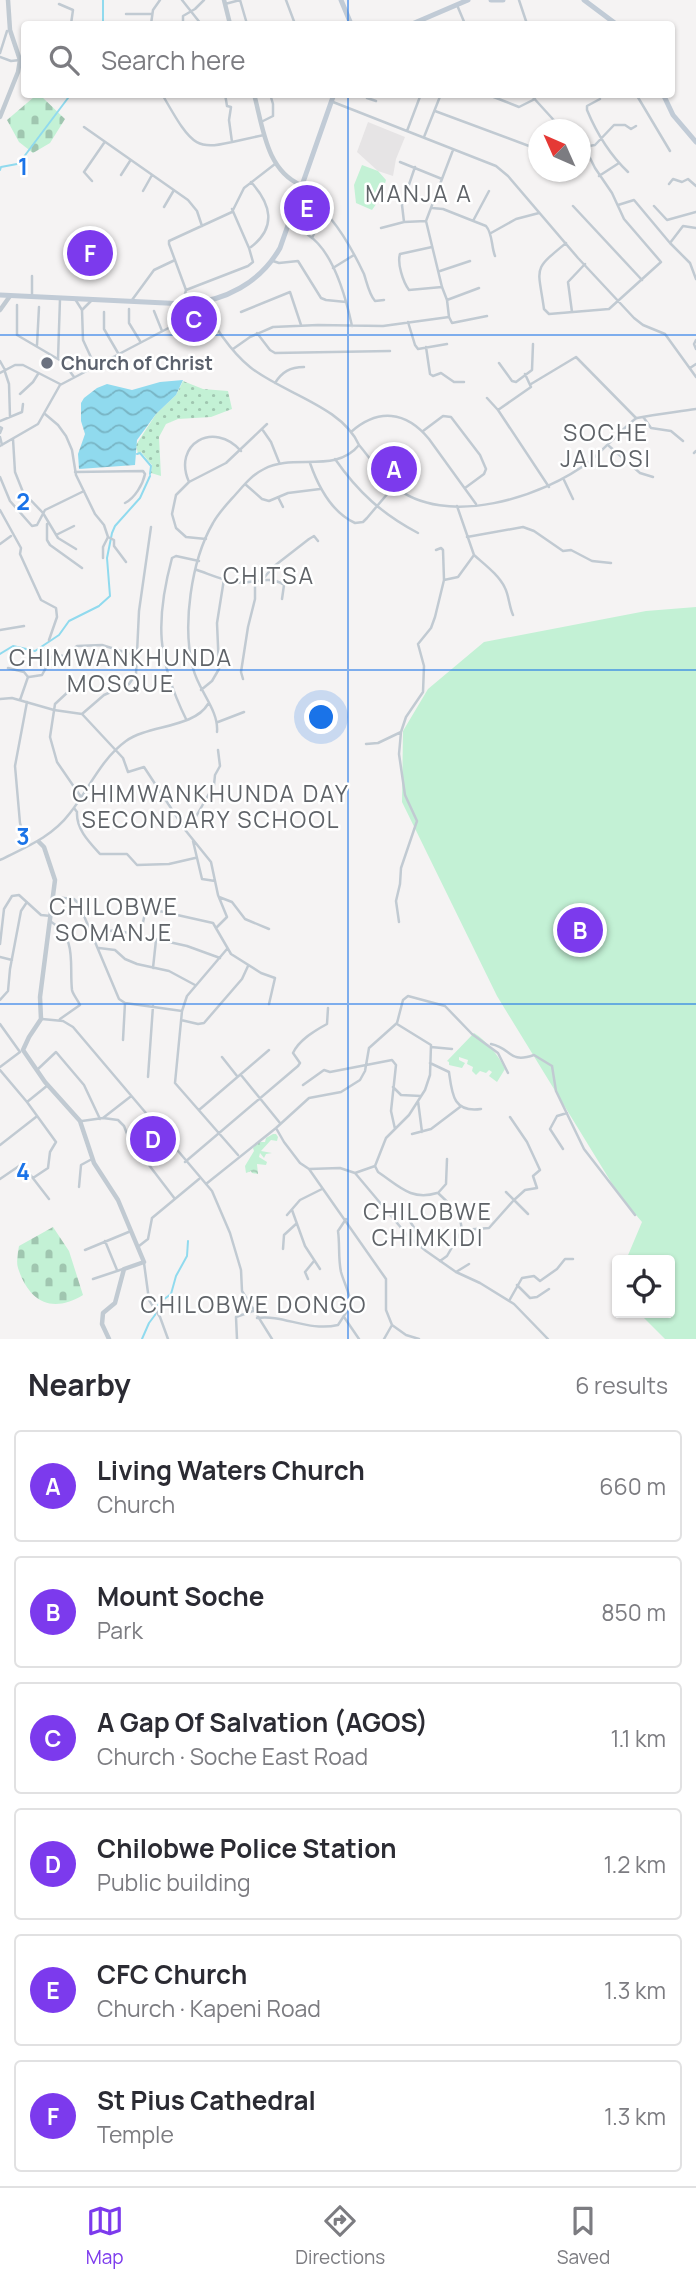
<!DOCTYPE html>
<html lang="en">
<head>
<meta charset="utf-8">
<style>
	body { margin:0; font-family:Manrope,sans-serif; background:#f7f7f7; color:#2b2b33 }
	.controls { position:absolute; right:21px; bottom:21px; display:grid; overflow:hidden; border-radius:7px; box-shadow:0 2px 5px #0004 }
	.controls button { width:63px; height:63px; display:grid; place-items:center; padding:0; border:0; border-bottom:2px solid #e1e1e2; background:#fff; color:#2b2b33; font:35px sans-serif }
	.compass { position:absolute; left:528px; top:119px; width:63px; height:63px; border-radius:50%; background:#fff; box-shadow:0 2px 5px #0004; rotate:315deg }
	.you { position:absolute; left:322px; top:718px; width:24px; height:24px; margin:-18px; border:5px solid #fff; border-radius:50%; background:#1a73e8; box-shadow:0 0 0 10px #1a73e833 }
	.badge { display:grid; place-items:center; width:46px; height:46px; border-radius:50%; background:#7c3aed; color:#fff; font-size:23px; font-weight:700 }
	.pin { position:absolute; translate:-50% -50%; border:4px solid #fff; box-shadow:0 2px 7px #0006 }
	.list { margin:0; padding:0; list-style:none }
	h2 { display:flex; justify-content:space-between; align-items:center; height:91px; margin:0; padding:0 28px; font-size:30px }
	h2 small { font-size:23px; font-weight:400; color:#7c7c81 }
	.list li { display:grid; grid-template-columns:46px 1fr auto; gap:21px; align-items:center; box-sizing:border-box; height:112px; margin:0 14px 14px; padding:0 14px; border:2px solid #e1e1e2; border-radius:7px }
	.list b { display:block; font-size:26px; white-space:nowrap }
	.list p { margin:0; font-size:23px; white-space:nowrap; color:#7c7c81 }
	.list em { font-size:23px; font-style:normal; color:#7c7c81 }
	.icon { flex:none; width:38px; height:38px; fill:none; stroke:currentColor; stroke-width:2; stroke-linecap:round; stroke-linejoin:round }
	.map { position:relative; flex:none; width:696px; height:1339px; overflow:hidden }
	.search { position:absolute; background:#fff; box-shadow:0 2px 5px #0004; left:21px; right:21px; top:21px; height:77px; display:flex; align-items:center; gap:18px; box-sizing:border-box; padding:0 24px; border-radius:7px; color:#7c7c81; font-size:26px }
	.sheet { height:847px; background:#fff }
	nav { display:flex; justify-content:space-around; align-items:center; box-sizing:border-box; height:98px; border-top:2px solid #e1e1e2; background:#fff; font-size:19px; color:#7c7c81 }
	nav a { display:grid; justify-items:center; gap:4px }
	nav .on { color:#7c3aed }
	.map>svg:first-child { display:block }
</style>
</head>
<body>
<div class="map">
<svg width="696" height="1339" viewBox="0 0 696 1339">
	<defs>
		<pattern id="grass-dots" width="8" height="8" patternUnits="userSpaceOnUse" patternTransform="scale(1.75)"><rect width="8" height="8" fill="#c3f1d5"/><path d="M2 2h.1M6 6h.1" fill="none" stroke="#a0c6b0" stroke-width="1.8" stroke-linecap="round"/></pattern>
		<pattern id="forest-crowns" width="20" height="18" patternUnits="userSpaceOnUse" patternTransform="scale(1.75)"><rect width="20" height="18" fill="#c3f1d5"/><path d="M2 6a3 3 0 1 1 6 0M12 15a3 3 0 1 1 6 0" fill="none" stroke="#a0c6b0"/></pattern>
		<pattern id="cemetery-stones" width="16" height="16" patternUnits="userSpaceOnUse" patternTransform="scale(1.75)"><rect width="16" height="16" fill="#c3f1d5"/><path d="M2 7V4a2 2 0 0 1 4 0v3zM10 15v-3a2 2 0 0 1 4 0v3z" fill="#a0c6b0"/></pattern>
		<pattern id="water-waves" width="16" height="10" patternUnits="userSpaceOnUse" patternTransform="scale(1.75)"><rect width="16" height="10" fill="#90daee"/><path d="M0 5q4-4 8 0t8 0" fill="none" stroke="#78b4c4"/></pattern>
	</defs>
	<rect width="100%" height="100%" fill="#f5f3f3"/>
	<path fill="#e6e4e5" d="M368 122 405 137 396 159 393 176 378 171 357 152Z"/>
	<path fill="url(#grass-dots)" d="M183 381 203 389 228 391 232 409 211 417 178 419 166 424 159 437 161 476 151 473 152 465 141 452 138 454 136 445 156 414 176 395Z"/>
	<path fill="url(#forest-crowns)" d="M273 1134H276L278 1137 277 1141 271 1140 261 1151 272 1153 266 1154 264 1158 260 1153 259 1157 267 1162 266 1165 257 1164 258 1174 252 1173 251 1171 246 1173 245 1166 254 1151 253 1148 258 1142H265L266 1138Z"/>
	<path fill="url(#cemetery-stones)" d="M34 97H42L65 119 50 143 33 153 19 142 7 120Z
		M53 1227 69 1251 83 1295C52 1314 29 1302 18 1268 16 1262 18 1252 19 1246Z"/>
	<path fill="#c3f1d5" d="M362 165 378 171 386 180 381 197 372 210 356 203 354 185Z
		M696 607V1339H665L639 1313H670V1260H626L642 1222 619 1195 497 996 402 802 403 731 428 689 484 642 646 611Z
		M474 1033C487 1041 499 1056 505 1069L497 1082 489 1076 492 1072 489 1070 486 1073 480 1071 476 1075 472 1071 473 1067 467 1064 468 1060 459 1057V1060L465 1063 462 1068 449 1065V1062L447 1061Z"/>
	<path fill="url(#water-waves)" d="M183 380 176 395 156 414 137 440 135 465 79 469 78 454 85 434 81 421V403L84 398 97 388 107 384 132 390 160 382Z"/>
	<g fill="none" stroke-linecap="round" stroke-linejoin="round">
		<path stroke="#90daee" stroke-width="2" d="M103 24V0
			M20 162 71 94
			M0 170 1 167 17 164
			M137 454 140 453 151 466 150 474
			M100 605 110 596 107 558 112 533 115 526 140 498 150 476
			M0 654 13 646 35 651 59 635 69 621 99 606
			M142 1339 149 1323 155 1315 159 1303 171 1294 176 1276 187 1256 188 1241"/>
		<path stroke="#c1cad2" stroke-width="2.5" d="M182 0 201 24
			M286 0 295 24
			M519 0 527 24
			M59 4 73 10 71 24
			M225 4 240 0 247 24
			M457 5 465 24
			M126 14H151
			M566 23 571 24
			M151 24 153 10 160 0
			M183 24V16L195 9 204 0
			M0 53 7 31
			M0 57 11 61 20 60
			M162 94C199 159 196 149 264 135
			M225 94 227 106 231 107 229 120 232 142
			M486 94 519 107 535 99
			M530 94 561 128 565 124 571 123 580 130
			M636 94 670 151
			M45 96V94
			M367 98 376 101
			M600 99 587 106V110C597 134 609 154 628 172
			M333 102 496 166 508 176 578 258 634 318 643 325 665 334 696 377
			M435 111 529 146
			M261 122 273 116V104L270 94
			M84 127 188 200 197 211 202 226
			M407 131 421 94
			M424 137 441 94
			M589 146 595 145 614 125H625L631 129 636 126
			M453 150 426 221 442 287 447 300 449 317 452 323 487 316
			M580 156 589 154
			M400 162 442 179
			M121 175 130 161
			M599 176 619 163
			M92 181 84 172 104 143
			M669 184 673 179 682 182 688 179 696 186
			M143 191 152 175
			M618 205 634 200 670 243 690 263 696 279
			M573 206 642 280
			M654 206 667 220 696 212
			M164 207 174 190
			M317 207 323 210 327 218 331 219C345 236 355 255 364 274 367 283 369 294 375 301L384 300
			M432 208 443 209 486 226C493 234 491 246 495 256
			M473 221 489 191
			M404 222 402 205 415 167
			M381 228 404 222 426 221
			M491 233 516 219 539 213
			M308 235C333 251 346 298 352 326
			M312 238 318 225 312 214
			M566 243C532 271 538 266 544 309L549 314 609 309 661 262 624 219 612 193 595 168 589 156V146L580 131
			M670 243 683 226 696 228
			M251 247C277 227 271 204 251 182
			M432 247 400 254C397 263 403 282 409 290L442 287
			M273 261 279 263 298 261 321 298 326 300 346 302
			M333 268 354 255
			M440 271 470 261
			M186 290 248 266 253 262 249 248 232 209
			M32 297V276
			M75 299 82 310 83 340 95 366
			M132 300 154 270 175 260
			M447 300 479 288
			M183 302 186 290 169 244V241L232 212 244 188 275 164
			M201 303C214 325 230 351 250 367 282 393 342 406 359 445 336 474 293 453 264 469 252 475 245 484 236 494 228 503 219 512 213 523 191 561 182 626 193 668 198 690 219 710 217 732
			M17 305V335L63 362 74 377
			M129 309V323L140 341
			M82 310 92 300
			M154 311 162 331
			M104 312V329L118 353
			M241 312 290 292 301 325
			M572 312 568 282 585 264
			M408 322 415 345 418 349 447 344
			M257 333 270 350 275 353 390 351
			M696 340 694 344 696 349
			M37 345 39 307
			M426 347 430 374 433 376 441 373 454 382H464
			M233 349 250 337 273 327 318 325 383 326 449 317
			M58 359 60 299
			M0 361 5 370
			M499 363 512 381 516 382 532 370 533 344
			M690 368 696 364
			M5 372 9 384 10 417
			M0 373 15 365H23L60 384
			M275 383C282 372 290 367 304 367
			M531 384 576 357 636 418
			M20 394 33 382 38 374
			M487 398 498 410 549 487
			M498 410 531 387 525 374
			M45 414 58 425 66 436 72 450 76 475 95 514 104 525 108 537 114 540V546L126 562
			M644 418 651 428 671 431 683 441
			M0 421 22 412 23 404
			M0 427 2 428 0 433
			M262 429 271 442 279 462
			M423 431 443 416 451 417 480 455 486 469 484 474 465 488
			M351 432C378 408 406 411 429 439L476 504
			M0 437 2 445
			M13 439 15 472 23 492 43 513 58 538 76 549
			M359 445C370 458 381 475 394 486 445 529 544 497 590 461 599 454 632 419 637 418 656 414 677 412 696 409
			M0 446 38 424 60 385 178 323 183 317 186 306
			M609 446 640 473 653 477
			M694 453 696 451
			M335 459C358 492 382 514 418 533
			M310 463C318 486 331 512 355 523L363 522 367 518 394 486
			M75 472 143 471 145 474C143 484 135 498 125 503
			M0 477 10 501 32 526 37 525 45 510 84 491
			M564 480 573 499
			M189 482C172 444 214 420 241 451
			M245 484 262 499 269 501 288 493 320 489
			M278 497 283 507
			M457 506 474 555
			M0 510 21 548 20 554 41 600 56 608 57 617 49 640
			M47 524V540L50 545 82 568
			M56 535 74 526
			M467 537 523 527 534 531 563 551 571 550 592 561 611 563
			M206 539 186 537 176 528 172 514 176 495 189 482 226 463 267 424
			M0 544 11 536
			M103 558V547L108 537
			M197 570C209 574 222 580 235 582 252 585 268 574 284 585L282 599
			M263 579 273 567 309 539 314 536 318 541
			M444 580 458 577 474 555C484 564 499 575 505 588 509 596 509 606 513 615
			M0 630 24 626
			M8 668 24 672 28 677 20 700
			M29 677 42 675 53 655 65 656 77 646 102 645 137 656
			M243 679 241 672 248 627 255 599V581
			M201 690 212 681 219 669 217 623 224 579
			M0 699 12 698 54 710 82 714 123 758 128 772 144 767 186 831 211 862 218 895 227 917 217 927
			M27 702 15 766 20 823 27 846
			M82 714 104 695 129 684 136 674 139 611 151 527
			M186 719C157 660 155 621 172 558L176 556 199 561
			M218 722 244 712
			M366 744 378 743 401 732
			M81 797 57 762 50 737 55 704 84 677
			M74 808 77 812C76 829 89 842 100 854H127L137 865 169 864 195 858
			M181 823 194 820 214 785 215 775 220 766 218 750
			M193 841 202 879 215 881
			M0 860C26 847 52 837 70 813 89 789 101 759 126 741 148 725 194 728 208 704
			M54 897 74 899 79 904 119 999 125 1003 182 1011 187 996 227 949
			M219 897 232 902 245 919 269 929
			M50 921C78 938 69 963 72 990 73 995 78 1000 80 1005L60 1019
			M399 922 396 901 400 884 401 868 417 821 405 795 399 754 401 732 406 717 423 692 424 666 418 644 431 628 435 617 444 580 443 550 441 548 436 550
			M93 934 115 930 187 946 220 958
			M140 937 146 908 213 923 231 954 261 973 275 978 269 1004
			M0 944 4 909 12 896 19 895 41 915 51 916
			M99 948 115 950 125 959 137 964 169 971 195 985
			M0 957 12 960
			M153 968 156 940
			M0 1000 8 991 10 969 21 911 27 902
			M182 1011 175 1083 238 1155
			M42 1019 63 1021 73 1027 212 1191 230 1233 241 1270 242 1291 272 1339
			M181 1020 198 1024 204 1023 242 979 248 966
			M0 1024 20 1052
			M123 1040 125 1003
			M491 1044C512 1048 508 1064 534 1055L552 1066 556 1091 584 1149 635 1215
			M431 1047 452 1049
			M222 1057 237 1076
			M430 1063 449 1072C452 1094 453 1113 481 1109
			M0 1067 20 1052
			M38 1069 56 1052 84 1085 100 1119
			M0 1070 27 1102
			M241 1075 280 1123
			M148 1077 153 1006
			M303 1085 324 1070 330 1072 392 1060 396 1065 391 1111 395 1129
			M393 1087 401 1095 421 1096
			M418 1101 422 1132
			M199 1110 269 1050
			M103 1118 118 1120 124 1126 129 1139 175 1199
			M82 1121 103 1118 130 1097
			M276 1128 284 1142 300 1163 309 1169 340 1168 355 1173 408 1236 426 1251 456 1272 480 1283 514 1304 548 1339
			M412 1134 431 1129 460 1107
			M0 1145 36 1117
			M563 1149 550 1129 557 1116 567 1113
			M447 1159 446 1184 438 1193 459 1213 462 1230
			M185 1162 298 1066 300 1063 293 1053C299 1040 314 1031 327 1024L328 1008
			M375 1166 378 1172C399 1186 411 1201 437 1193
			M309 1169 386 1279V1310L392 1325 406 1335 419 1339
			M355 1173 375 1166 386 1138 409 1115 425 1090 430 1075 431 1045 397 1024
			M33 1178 48 1168 50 1152 56 1142 27 1102 48 1085
			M0 1179 22 1164 49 1199
			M206 1184 276 1128 309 1098 341 1092 360 1080 365 1071 369 1048 397 1023 403 1000 408 996 445 1006 472 1034 498 1053 508 1073
			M79 1187 81 1165 92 1159
			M506 1192 514 1200 525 1190 537 1188 533 1176 540 1170 527 1142 510 1117
			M292 1210 305 1246 320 1269
			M287 1215 300 1200 322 1189
			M462 1230 489 1228 514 1200 528 1214
			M408 1236 415 1229 409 1220
			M105 1241 117 1270
			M139 1246 148 1239 152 1218 199 1179
			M283 1249 284 1235 296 1224
			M85 1250 131 1231
			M440 1261 447 1256 462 1230
			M144 1263 149 1300 160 1317 168 1339
			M456 1272 469 1264
			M93 1279 123 1269
			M308 1279 305 1272 314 1261
			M517 1285 530 1298 537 1297 549 1289
			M509 1301 522 1278 534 1276 540 1281 557 1269 565 1259H573
			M344 1317 359 1339
			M257 1318C283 1314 308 1332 338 1325L351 1305C350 1293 344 1283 341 1272 338 1258 340 1245 338 1231L346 1219
			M237 1339 236 1317 253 1311
			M384 1339 392 1325"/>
		<path stroke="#c1cad2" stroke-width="4.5" d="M224 0 230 24
			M254 94C263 127 266 170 301 185
			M0 117 18 72 20 60 10 30 8 0
			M0 310 10 296
			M39 842 44 847 55 880 40 997 41 1019 29 1037 23 1050 45 1082 80 1121 94 1163 118 1200 144 1262 124 1269 115 1303 103 1313 102 1324 109 1339"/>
		<path stroke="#c1cbd6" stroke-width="5" d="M341 0 351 24
			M491 0H503
			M584 0 616 24
			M412 24 468 0
			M663 94 673 115 696 142
			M0 295 186 304C225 301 260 283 280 248L334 94"/>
	</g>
	<path fill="none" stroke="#1a73e8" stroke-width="2" stroke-opacity="0.55" d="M348 0V24M348 94V1339M0 335H696M0 670H696M0 1004H696"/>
	<circle fill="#6b7280" stroke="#fff" stroke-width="2.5" cx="47" cy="363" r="7"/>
	<g text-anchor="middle" stroke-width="5" stroke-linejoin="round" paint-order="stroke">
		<g font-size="19" font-weight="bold" fill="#5b616d" stroke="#fff" text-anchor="start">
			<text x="61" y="370">Church of Christ</text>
		</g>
		<g font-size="23" letter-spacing="2" fill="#5f6368" stroke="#fff">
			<text x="419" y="202">MANJA A</text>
			<text x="606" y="441">SOCHE<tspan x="606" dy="26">JAILOSI</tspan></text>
			<text x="269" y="584">CHITSA</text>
			<text x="121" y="666">CHIMWANKHUNDA<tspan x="121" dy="26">MOSQUE</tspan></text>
			<text x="211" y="802">CHIMWANKHUNDA DAY<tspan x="211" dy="26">SECONDARY SCHOOL</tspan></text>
			<text x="114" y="915">CHILOBWE<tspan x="114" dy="26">SOMANJE</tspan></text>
			<text x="428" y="1220">CHILOBWE<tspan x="428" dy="26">CHIMKIDI</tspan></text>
			<text x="254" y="1313">CHILOBWE DONGO</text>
		</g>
	</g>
	<g font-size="23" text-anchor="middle" font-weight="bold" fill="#1a73e8" stroke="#fff" stroke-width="5" stroke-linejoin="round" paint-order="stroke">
		<text x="23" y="175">1</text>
		<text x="23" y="510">2</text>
		<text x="23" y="845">3</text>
		<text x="23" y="1180">4</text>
	</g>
</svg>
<div class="controls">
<button><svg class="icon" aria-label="locate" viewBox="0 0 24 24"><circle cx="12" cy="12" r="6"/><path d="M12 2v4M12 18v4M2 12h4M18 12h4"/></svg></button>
</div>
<svg class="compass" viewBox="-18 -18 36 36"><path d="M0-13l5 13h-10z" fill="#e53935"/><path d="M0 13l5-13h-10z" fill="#7c7c81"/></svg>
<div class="you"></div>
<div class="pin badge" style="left:394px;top:469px">A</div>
<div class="pin badge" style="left:580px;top:930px">B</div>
<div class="pin badge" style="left:194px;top:319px">C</div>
<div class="pin badge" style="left:153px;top:1139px">D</div>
<div class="pin badge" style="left:307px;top:208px">E</div>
<div class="pin badge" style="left:90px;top:253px">F</div>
<div class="search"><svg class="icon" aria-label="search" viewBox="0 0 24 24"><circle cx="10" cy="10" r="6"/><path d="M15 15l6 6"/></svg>Search here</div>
</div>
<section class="sheet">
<h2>Nearby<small>6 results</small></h2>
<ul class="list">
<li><span class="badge">A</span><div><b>Living Waters Church</b><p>Church</p></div><em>660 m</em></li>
<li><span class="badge">B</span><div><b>Mount Soche</b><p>Park</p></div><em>850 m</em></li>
<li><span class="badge">C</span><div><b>A Gap Of Salvation (AGOS)</b><p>Church · Soche East Road</p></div><em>1.1 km</em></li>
<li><span class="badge">D</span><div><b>Chilobwe Police Station</b><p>Public building</p></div><em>1.2 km</em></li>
<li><span class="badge">E</span><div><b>CFC Church</b><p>Church · Kapeni Road</p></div><em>1.3 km</em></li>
<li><span class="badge">F</span><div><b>St Pius Cathedral</b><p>Temple</p></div><em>1.3 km</em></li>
</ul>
</section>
<nav>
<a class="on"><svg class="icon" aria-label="map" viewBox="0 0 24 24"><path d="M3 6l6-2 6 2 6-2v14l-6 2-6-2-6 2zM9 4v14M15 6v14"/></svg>Map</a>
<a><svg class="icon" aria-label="directions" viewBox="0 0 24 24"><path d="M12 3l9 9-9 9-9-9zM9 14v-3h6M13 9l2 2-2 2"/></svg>Directions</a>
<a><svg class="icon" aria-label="saved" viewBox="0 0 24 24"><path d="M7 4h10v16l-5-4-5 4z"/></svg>Saved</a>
</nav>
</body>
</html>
